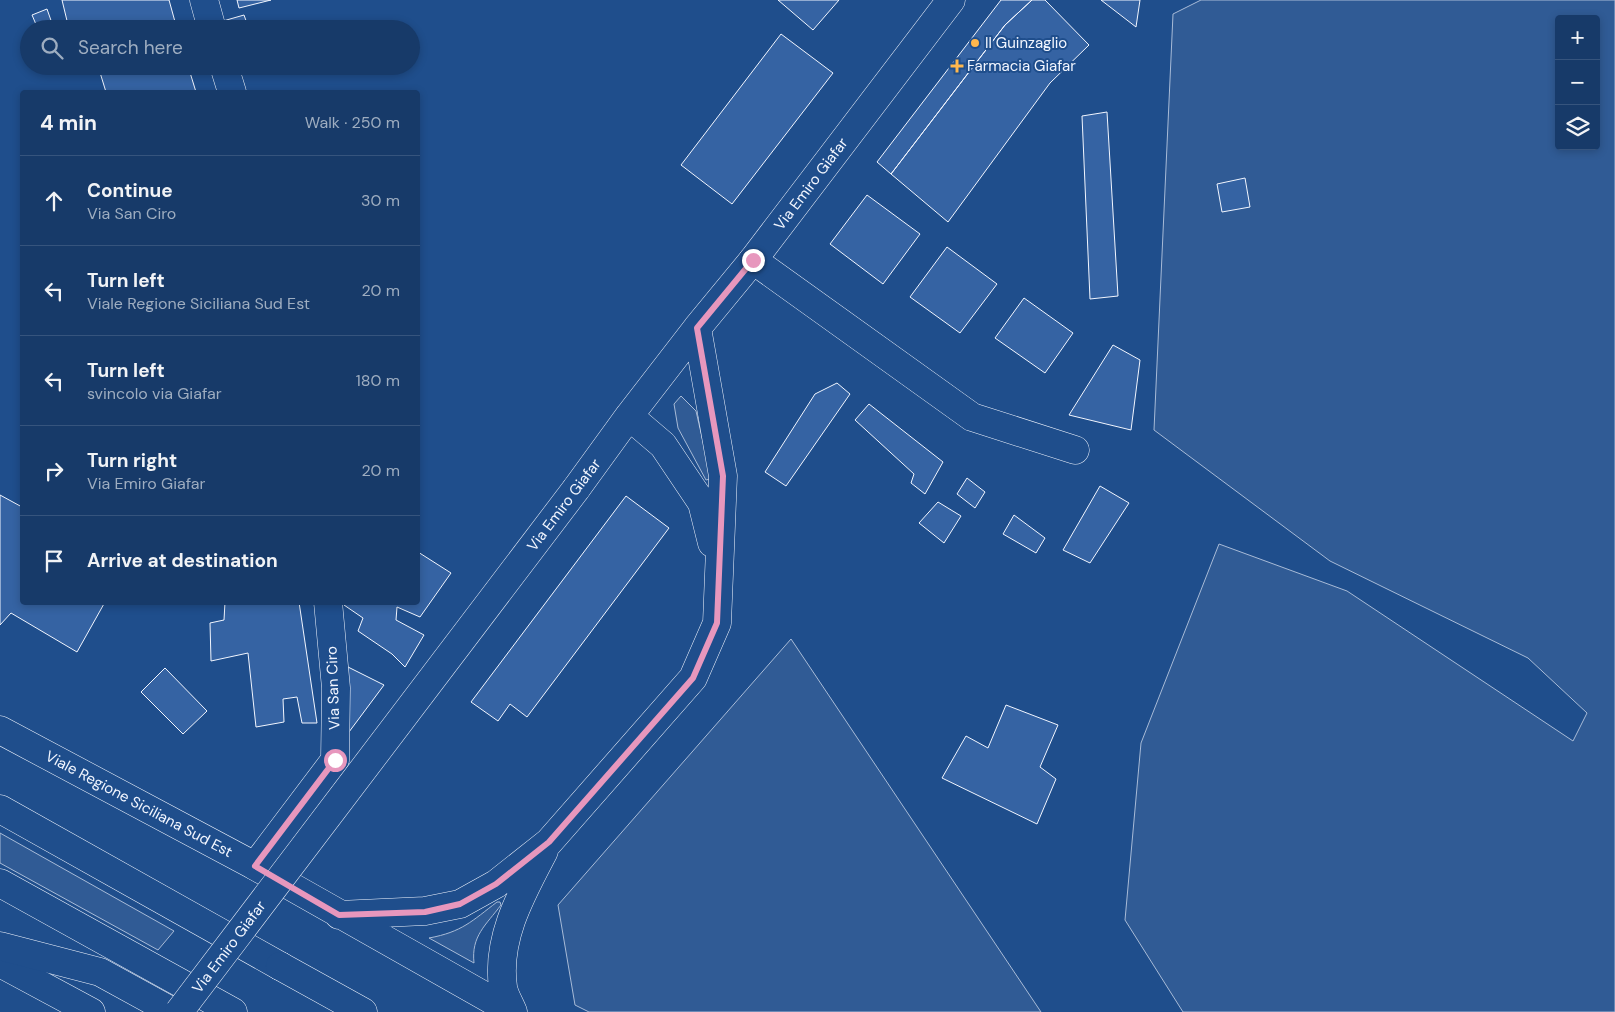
<!DOCTYPE html>
<html lang="en">
<head>
<meta charset="utf-8">
<style>
	body { margin:0; font-family:"DM Sans",sans-serif; background:#20416f; color:#f1f3f6 }
	.controls { position:absolute; right:15px; top:15px; display:grid; overflow:hidden; border-radius:5px; box-shadow:0 2px 8px #0003 }
	.controls button { width:45px; height:45px; display:grid; place-items:center; padding:0; border:0; border-bottom:1px solid #36547d; background:#173a69; color:#f1f3f6; font:25px sans-serif }
	.stop { position:absolute; width:15px; height:15px; margin:-11px; border:4px solid #e797bd; border-radius:50%; background:#fff }
	.stop.end { background:#e797bd; border-color:#fff; box-shadow:0 1px 5px #0008 }
	.list { margin:0; padding:0; list-style:none }
	h2 { display:flex; justify-content:space-between; align-items:center; height:65px; margin:0; padding:0 20px; font-size:21px }
	h2 small { font-size:16px; font-weight:400; color:#9eadc0 }
	.list li { display:grid; grid-template-columns:32px 1fr auto; gap:15px; align-items:center; box-sizing:border-box; height:90px; padding:0 20px; border-top:1px solid #36547d }
	.list b { display:block; font-size:19px; white-space:nowrap }
	.list p { margin:0; font-size:16px; white-space:nowrap; color:#9eadc0 }
	.list em { font-size:16px; font-style:normal; color:#9eadc0 }
	.icon { flex:none; width:28px; height:28px; fill:none; stroke:currentColor; stroke-width:2; stroke-linecap:round; stroke-linejoin:round }
	.map { position:relative; flex:none; width:1615px; height:1012px; overflow:hidden }
	.search { position:absolute; background:#173a69; box-shadow:0 2px 8px #0003; left:20px; top:20px; width:400px; height:55px; display:flex; align-items:center; gap:12px; box-sizing:border-box; padding:0 18px; border-radius:28px; color:#9eadc0; font-size:19px }
	.panel { position:absolute; background:#173a69; box-shadow:0 2px 8px #0003; left:20px; top:90px; width:400px; height:515px; border-radius:5px }
	.map>svg:first-child { display:block }
</style>
</head>
<body>
<div class="map">
<svg width="1615" height="1012" viewBox="0 0 1615 1012">
	<rect width="100%" height="100%" fill="#1f4e8c"/>
	<path fill="#305b95" stroke="#a8bbd7" fill-rule="evenodd" d="M1201 0H1615V1012H1183L1125 920 1141 743 1219 544 1347 591 1573 741 1587 713 1528 658 1330 561 1154 430 1173 14ZM1559 19H1596V146H1559Z
		M681 396 696 411 707 459 710 479 706 480 678 428 674 404Z
		M791 639 1041 1012H589L575 1005 558 905Z
		M0 833 174 931 158 950 0 863Z
		M497 902H500L501 905C486 925 471 936 474 963L429 938C462 932 472 921 497 902Z"/>
	<path fill="#3563a3" stroke="#f2f6ff" d="M62 0H169L177 29H69Z
		M237 0H271L239 8Z
		M778 0H839L813 30Z
		M1001 0H1032L1005 25 891 174 877 162Z
		M1032 0H1045L1089 45 1050 83 948 222 891 174 1005 25Z
		M1101 0H1140L1136 27Z
		M47 9 54 29H38L32 15Z
		M244 15 249 29H226L223 21Z
		M781 34 833 73 732 204 681 165Z
		M98 66H188L196 92H106Z
		M1107 112 1118 296 1090 299 1082 116Z
		M1245 178 1250 207 1222 212 1217 184Z
		M867 195 920 234 883 284 830 244Z
		M947 247 997 284 960 333 910 297Z
		M1024 298 1073 333 1045 373 995 338Z
		M1113 345 1140 360 1131 430 1069 415Z
		M837 383 850 394 786 486 765 472 815 394Z
		M869 404 943 462 925 494 911 483 914 474 855 420Z
		M967 478 985 492 975 508 957 494Z
		M1100 486 1129 503 1090 563 1063 550Z
		M0 495 22 507V602H105L77 652 11 613 0 625Z
		M626 496 669 528 527 717 510 704 498 721 471 702Z
		M938 502 961 516 944 543 919 523Z
		M1014 515 1045 538 1036 553 1003 534Z
		M418 552 451 573 420 617 397 607 396 620 424 635 405 667 392 654 358 631 363 618 344 605 346 602H418Z
		M225 602H299L317 723H302L297 697 283 699 284 722 256 727 248 653 211 661 210 623 224 620Z
		M348 667 384 685 346 736Z
		M165 668 207 711 183 734 141 692Z
		M1006 705 1058 725 1040 767 1056 779 1037 824 942 778 966 736 988 748Z"/>
	<g fill="none" stroke-linecap="round" stroke-linejoin="round">
		<defs>
			<path id="street" d="M204 0 212 29
				M224 66 232 92
				M753 260 972 417 1075 450
				M255 866 335 760 336 688 328 602"/>
			<path id="secondary" d="M629 416 663 445 702 503 712 543
				M576 489 629 416 697 328 753 260 951 0
				M0 730 255 866 513 1012
				M339 915 425 911 460 904 496 884 549 842 693 678 717 623 723 476 697 328
				M0 963 91 1012
				M513 1012C510 1004 504 995 503 987 496 938 522 893 544 851"/>
			<path id="primary" d="M0 809 280 966
				M0 883 233 1012"/>
			<path id="highway" d="M0 946 100 972 173 1012
				M280 966 363 1012"/>
		</defs>
		<use href="#street" stroke="#f2f6ff" stroke-width="29"/>
		<use href="#secondary" stroke="#f2f6ff" stroke-width="29"/>
		<use href="#primary" stroke="#f2f6ff" stroke-width="29"/>
		<use href="#highway" stroke="#f2f6ff" stroke-width="29"/>
		<use href="#street" stroke="#1f4e8c" stroke-width="28"/>
		<use href="#secondary" stroke="#1f4e8c" stroke-width="28"/>
		<use href="#primary" stroke="#1f4e8c" stroke-width="28"/>
		<use href="#highway" stroke="#1f4e8c" stroke-width="28"/>
		<defs>
			<path id="secondary-bridge" d="M179 1012 576 489"/>
		</defs>
		<use href="#secondary-bridge" stroke="#f2f6ff" stroke-width="29" stroke-linecap="butt"/>
		<use href="#secondary-bridge" stroke="#1f4e8c" stroke-width="28"/>
	</g>
	<g fill="none" stroke-linecap="round" stroke-linejoin="round">
		<path stroke="#e797bd" stroke-width="6" d="M335 760 255 866 339 915 425 912 460 904 496 884 549 842 693 678 717 623 723 476 697 328 753 260"/>
	</g>
	<g fill="#ffb74d" stroke="#1f4e8c" stroke-width="2">
		<circle cx="975" cy="43" r="5"/>
		<path d="M954.5 58.5h5v5h5v5h-5v5h-5v-5h-5v-5h5z"/>
	</g>
	<g text-anchor="middle" stroke-width="4" stroke-linejoin="round" paint-order="stroke">
		<g font-size="15" fill="#f2f6ff" stroke="#1f4e8c" text-anchor="start">
			<text x="985" y="48">Il Guinzaglio</text>
			<text x="967" y="71">Farmacia Giafar</text>
		</g>
		<g font-size="15" fill="#f2f6ff" stroke="#1f4e8c">
			<text transform="translate(811 184) rotate(-53)" y="5">Via Emiro Giafar</text>
			<text transform="translate(564 505) rotate(-53)" y="5">Via Emiro Giafar</text>
			<text transform="translate(333 688) rotate(-92)" y="5">Via San Ciro</text>
			<text transform="translate(139 804) rotate(28)" y="5">Viale Regione Siciliana Sud Est</text>
			<text transform="translate(229 947) rotate(-53)" y="5">Via Emiro Giafar</text>
		</g>
	</g>
</svg>
<div class="controls">
<button>+</button>
<button>−</button>
<button><svg class="icon" aria-label="layers" viewBox="0 0 24 24"><path d="M12 4l9 5-9 5-9-5zM3 14l9 5 9-5"/></svg></button>
</div>
<div class="stop" style="left:335px;top:760px"></div>
<div class="stop end" style="left:753px;top:260px"></div>
<div class="search"><svg class="icon" aria-label="search" viewBox="0 0 24 24"><circle cx="10" cy="10" r="6"/><path d="M15 15l6 6"/></svg>Search here</div>
<section class="panel">
<h2>4 min<small>Walk · 250 m</small></h2>
<ul class="list">
<li><svg class="icon" aria-label="ahead" viewBox="0 0 24 24"><path d="M12 20V5M6 11l6-6 6 6"/></svg><div><b>Continue</b><p>Via San Ciro</p></div><em>30 m</em></li>
<li><svg class="icon" aria-label="left" viewBox="0 0 24 24"><path d="M17 20v-9H6M10 6l-5 5 5 5"/></svg><div><b>Turn left</b><p>Viale Regione Siciliana Sud Est</p></div><em>20 m</em></li>
<li><svg class="icon" aria-label="left" viewBox="0 0 24 24"><path d="M17 20v-9H6M10 6l-5 5 5 5"/></svg><div><b>Turn left</b><p>svincolo via Giafar</p></div><em>180 m</em></li>
<li><svg class="icon" aria-label="right" viewBox="0 0 24 24"><path d="M7 20v-9h11M14 6l5 5-5 5"/></svg><div><b>Turn right</b><p>Via Emiro Giafar</p></div><em>20 m</em></li>
<li><svg class="icon" aria-label="arrive" viewBox="0 0 24 24"><path d="M6 21V4h12l-3 4 3 4H6"/></svg><div><b>Arrive at destination</b></div></li>
</ul>
</section>
</div>
</body>
</html>
